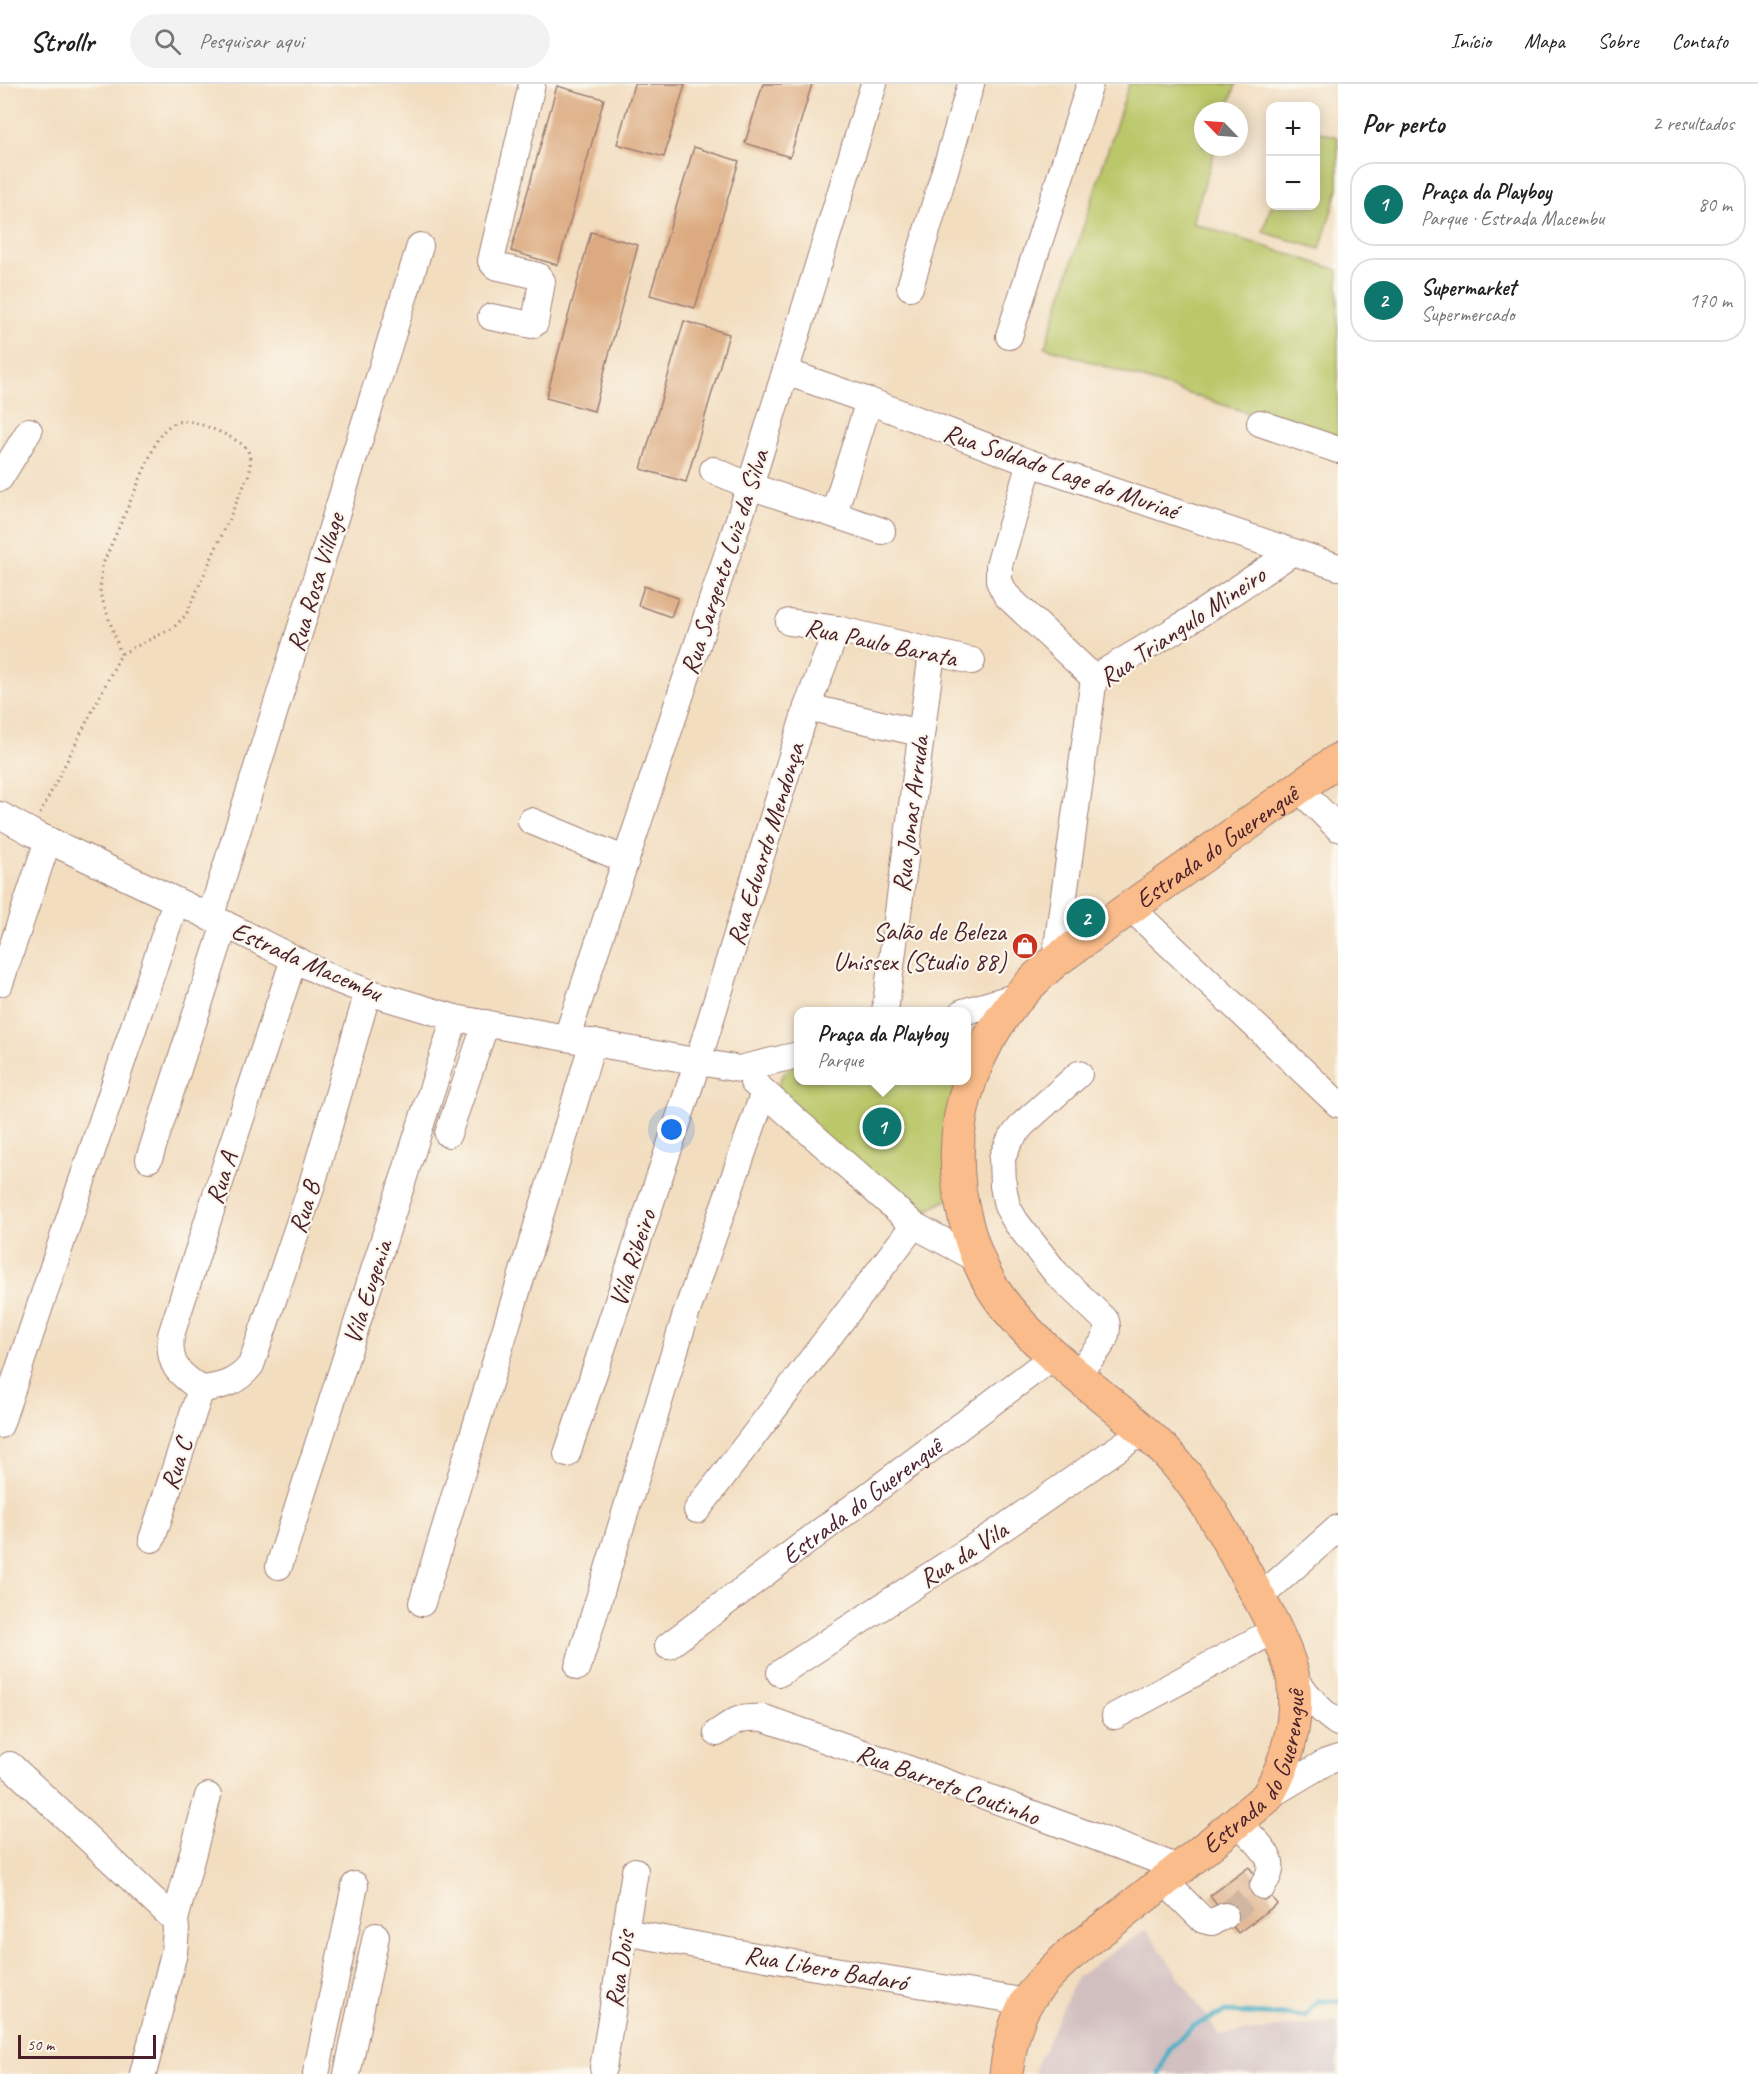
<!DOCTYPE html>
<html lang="pt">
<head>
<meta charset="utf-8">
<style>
	body { margin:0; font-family:Caveat,sans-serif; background:#f2f2f2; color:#222 }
	.controls { position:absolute; right:18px; top:18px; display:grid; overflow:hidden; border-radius:12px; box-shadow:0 3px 15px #0003 }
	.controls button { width:54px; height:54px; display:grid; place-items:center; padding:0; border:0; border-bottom:2px solid #e0e0e0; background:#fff; color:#222; font:30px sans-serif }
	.compass { position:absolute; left:1194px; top:18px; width:54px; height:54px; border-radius:50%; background:#fff; box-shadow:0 3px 15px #0003; rotate:295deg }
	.scale { position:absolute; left:18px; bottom:15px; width:138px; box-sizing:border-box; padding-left:6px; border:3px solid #4a1f2b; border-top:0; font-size:16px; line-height:21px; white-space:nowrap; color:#4a1f2b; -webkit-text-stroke:4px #fbf7ec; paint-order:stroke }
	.you { position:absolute; left:672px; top:1046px; width:21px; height:21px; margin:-15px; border:4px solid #fff; border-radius:50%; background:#1a73e8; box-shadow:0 0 0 9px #1a73e833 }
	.badge { display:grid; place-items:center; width:39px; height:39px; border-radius:50%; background:#0f766e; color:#fff; font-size:20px; font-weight:700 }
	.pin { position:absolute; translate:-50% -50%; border:3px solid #fff; box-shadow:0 2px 6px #0006 }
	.popup { position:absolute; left:794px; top:923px; width:177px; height:78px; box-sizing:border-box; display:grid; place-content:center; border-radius:12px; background:#fff; filter:drop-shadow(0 2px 4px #0005); font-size:20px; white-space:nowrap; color:#767676 }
	.popup b { font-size:22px; color:#222 }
	.popup::after { content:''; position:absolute; left:50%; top:100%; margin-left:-12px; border:12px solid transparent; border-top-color:#fff }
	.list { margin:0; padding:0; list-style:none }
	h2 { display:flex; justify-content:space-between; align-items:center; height:78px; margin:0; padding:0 24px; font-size:26px }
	h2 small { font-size:20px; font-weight:400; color:#767676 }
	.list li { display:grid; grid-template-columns:39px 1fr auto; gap:18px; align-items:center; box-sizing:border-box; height:84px; margin:0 12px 12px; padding:0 12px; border:2px solid #e0e0e0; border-radius:24px }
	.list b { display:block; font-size:22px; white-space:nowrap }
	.list p { margin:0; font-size:20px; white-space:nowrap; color:#767676 }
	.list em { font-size:20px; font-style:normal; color:#767676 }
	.icon { flex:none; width:33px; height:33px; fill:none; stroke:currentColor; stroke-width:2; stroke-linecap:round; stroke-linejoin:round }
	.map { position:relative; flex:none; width:1338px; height:1990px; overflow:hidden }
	header { display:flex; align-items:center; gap:36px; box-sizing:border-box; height:84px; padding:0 30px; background:#fff; border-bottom:2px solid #e0e0e0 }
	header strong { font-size:28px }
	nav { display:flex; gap:33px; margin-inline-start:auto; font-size:21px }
	.search { width:420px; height:54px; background:#f2f2f2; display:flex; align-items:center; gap:15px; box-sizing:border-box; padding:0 21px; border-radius:33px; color:#767676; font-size:22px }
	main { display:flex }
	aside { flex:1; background:#fff }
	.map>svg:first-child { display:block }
</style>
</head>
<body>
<header>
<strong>Strollr</strong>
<div class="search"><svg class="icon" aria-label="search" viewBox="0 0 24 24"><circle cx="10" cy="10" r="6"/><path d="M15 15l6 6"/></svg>Pesquisar aqui</div>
<nav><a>Início</a><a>Mapa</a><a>Sobre</a><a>Contato</a></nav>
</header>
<main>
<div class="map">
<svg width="1338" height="1990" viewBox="0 0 1338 1990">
	<rect width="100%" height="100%" fill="#fbf7ec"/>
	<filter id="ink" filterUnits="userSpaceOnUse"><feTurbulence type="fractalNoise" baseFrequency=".0167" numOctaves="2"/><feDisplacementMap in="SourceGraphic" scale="12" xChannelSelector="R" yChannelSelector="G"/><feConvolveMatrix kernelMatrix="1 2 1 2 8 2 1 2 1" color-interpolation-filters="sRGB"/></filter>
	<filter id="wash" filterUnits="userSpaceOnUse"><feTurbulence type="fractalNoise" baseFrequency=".008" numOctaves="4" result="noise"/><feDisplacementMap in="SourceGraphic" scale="24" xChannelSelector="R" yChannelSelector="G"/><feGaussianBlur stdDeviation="1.35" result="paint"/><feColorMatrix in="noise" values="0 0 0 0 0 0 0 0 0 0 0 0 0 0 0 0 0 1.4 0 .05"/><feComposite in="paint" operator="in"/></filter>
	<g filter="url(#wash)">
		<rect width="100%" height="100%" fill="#f2ddbf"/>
		<path fill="#d2bfc0" d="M1146 1845 1219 1951 1338 1937V1990H1035V1985L1077 1893Z"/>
		<path fill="#bbc86a" stroke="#82744a" stroke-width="1.5" d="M1129 0H1236L1227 27H1203V63H1216L1192 139 1338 186V358L1045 263Z
			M1316 47 1338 53V105L1320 165 1263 148 1271 122H1316Z
			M798 977V996L964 997 957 1111 922 1129 774 1014C779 995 782 989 798 977Z"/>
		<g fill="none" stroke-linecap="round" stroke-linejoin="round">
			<path stroke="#47aec6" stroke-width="5" d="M1159 1990 1170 1964 1193 1942 1225 1928 1306 1932 1318 1917H1338"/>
		</g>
		<g id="blocks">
			<path fill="#dcaa80" d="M634 0H685L664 73 617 60Z
				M763 0H812L790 73 745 59Z
				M557 2 604 15 558 181 511 167Z
				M694 63 739 77 695 224 650 211Z
				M591 148 638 161 594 327 546 314Z
				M684 237 729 250 686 398 641 385Z
				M644 502 678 514 671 533 638 521Z
				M1249 1783 1277 1820 1238 1849 1210 1812Z"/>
		</g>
	</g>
	<g filter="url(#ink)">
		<use href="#blocks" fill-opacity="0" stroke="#9e7e75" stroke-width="1.5"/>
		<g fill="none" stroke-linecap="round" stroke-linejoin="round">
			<path stroke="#d0b7a1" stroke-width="26" stroke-dasharray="26 13" stroke-linecap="butt" d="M1225 1832 1263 1802"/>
			<defs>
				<g id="minor">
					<path d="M910 203 971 0"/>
					<path d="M491 233 532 241 535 239 542 197 538 192 495 182 491 177 532 0"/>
					<path d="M1009 252 1090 0"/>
					<path d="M786 288 869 317 1030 379 1338 483"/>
					<path d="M1260 339 1338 366"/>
					<path d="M1030 379 999 481V497L1006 511 1094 594"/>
					<path d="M713 386 750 402 882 447"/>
					<path d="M0 394 29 347"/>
					<path d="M834 429 869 317"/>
					<path d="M789 538 837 545 972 577"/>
					<path d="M807 623 920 649"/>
					<path d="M1298 704 1338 744"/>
					<path d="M0 731 31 748 225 840 332 894 368 908 455 934 739 985 798 971"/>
					<path d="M531 737 626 776"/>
					<path d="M1131 824 1338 1020"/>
					<path d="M210 834 420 162"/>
					<path d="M1055 877 1094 594 1180 543 1293 468"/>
					<path d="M0 899 48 756"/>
					<path d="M885 928 932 568"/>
					<path d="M963 928 1018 912"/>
					<path d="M567 953 750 402 874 0"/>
					<path d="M753 998 914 1141 977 1175"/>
					<path d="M448 1050 486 939"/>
					<path d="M149 1075 225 840"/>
					<path d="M1076 1289C1089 1275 1112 1257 1106 1237L1056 1189 1016 1138 1007 1122 1003 1102 1002 1074 1010 1056 1023 1040 1079 990"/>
					<path d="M201 1305C177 1289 168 1280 171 1251L232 1061 294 875"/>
					<path d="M201 1305C222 1303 238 1298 251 1281L310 1107 368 908"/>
					<path d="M0 1341 176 817"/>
					<path d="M567 1370 698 977 807 623 837 545"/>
					<path d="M697 1426 914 1141"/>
					<path d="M152 1455 201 1305"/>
					<path d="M279 1482 455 934"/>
					<path d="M1259 1514 1338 1444"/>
					<path d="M422 1519 593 958"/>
					<path id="s1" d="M668 1562 1054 1272"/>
					<path d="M578 1583 686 1230 764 1008"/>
					<path d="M780 1589 1006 1442 1143 1347"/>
					<path d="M1292 1590C1306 1609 1318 1626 1338 1639"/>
					<path d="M1115 1632 1275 1546"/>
					<path d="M717 1649C737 1635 739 1633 764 1634L982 1711 1179 1784"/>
					<path d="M10 1681 175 1836 176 1845 174 1869 143 1990"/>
					<path d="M1267 1713 1326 1678 1338 1674"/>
					<path d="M1237 1738C1247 1749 1267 1764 1270 1779 1272 1787 1266 1796 1263 1802"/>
					<path d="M1164 1797 1203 1836 1212 1838 1225 1832"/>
					<path d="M175 1836 208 1712"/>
					<path d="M625 1848 810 1882 1027 1918"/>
					<path d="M603 1984 635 1787"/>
					<path d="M316 1990 355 1801"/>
					<path d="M347 1990 376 1852"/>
				</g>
				<g id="major">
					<path id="s2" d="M1006 1990C1009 1966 1014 1937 1028 1916 1055 1876 1099 1849 1136 1819 1180 1785 1224 1749 1267 1713 1288 1677 1299 1635 1293 1594 1288 1566 1264 1523 1251 1499 1224 1450 1203 1406 1164 1366 1113 1316 1046 1275 1003 1219 984 1194 974 1168 966 1138 939 1037 976 943 1055 877L1338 676"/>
				</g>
			</defs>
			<use href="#minor" stroke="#9e7e75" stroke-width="28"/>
			<use href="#major" stroke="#9e7e75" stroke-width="35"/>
			<path stroke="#9e7e75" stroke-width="3" stroke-dasharray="1.5 4.5" stroke-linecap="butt" d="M40 730 121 570 173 544 186 531 250 388C250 381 251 372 247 365 240 355 196 336 184 337 171 338 165 345 158 354L102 482 100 509 121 570"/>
			<use href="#minor" stroke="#fff" stroke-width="26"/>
			<use href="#major" stroke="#f9bc8a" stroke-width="33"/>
		</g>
	</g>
	<defs>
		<symbol id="shop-disc" viewBox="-11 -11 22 22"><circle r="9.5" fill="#c8321e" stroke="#fbf7ec"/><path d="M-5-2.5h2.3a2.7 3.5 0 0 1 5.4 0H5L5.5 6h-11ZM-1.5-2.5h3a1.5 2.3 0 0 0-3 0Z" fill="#fff"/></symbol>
	</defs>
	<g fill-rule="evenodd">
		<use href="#shop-disc" x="1010" y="847" width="30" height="30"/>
	</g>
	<g text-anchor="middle" stroke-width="4.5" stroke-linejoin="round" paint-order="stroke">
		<g font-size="26" fill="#4a1f2b" stroke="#fbf7ec">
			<text transform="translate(1061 387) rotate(19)" y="9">Rua Soldado Lage do Muriaé</text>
			<text transform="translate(724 478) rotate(-72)" y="9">Rua Sargento Luiz da Silva</text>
			<text transform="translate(315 498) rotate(-73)" y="9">Rua Rosa Village</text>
			<text transform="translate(1182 542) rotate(-34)" y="9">Rua Triangulo Mineiro</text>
			<text transform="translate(881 558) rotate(12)" y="9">Rua Paulo Barata</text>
			<text transform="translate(910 730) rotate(-83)" y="9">Rua Jonas Arruda</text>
			<text transform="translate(765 760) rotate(-73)" y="9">Rua Eduardo Mendonça</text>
			<text dy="9" stroke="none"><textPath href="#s2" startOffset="1578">Estrada do Guerenguê</textPath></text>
			<text transform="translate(307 877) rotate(24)" y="9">Estrada Macembu</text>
			<text transform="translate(221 1094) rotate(-72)" y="9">Rua A</text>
			<text transform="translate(304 1123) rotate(-72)" y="9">Rua B</text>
			<text transform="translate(632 1174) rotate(-72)" y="9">Vila Ribeiro</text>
			<text transform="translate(367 1208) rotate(-72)" y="9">Vila Eugenia</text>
			<text transform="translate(176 1380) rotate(-72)" y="9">Rua C</text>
			<text dy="9" stroke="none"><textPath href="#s1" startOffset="242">Estrada do Guerenguê</textPath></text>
			<text transform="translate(963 1470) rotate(-33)" y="9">Rua da Vila</text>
			<text dy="9" stroke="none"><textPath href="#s2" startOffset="408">Estrada do Guerenguê</textPath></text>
			<text transform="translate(948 1700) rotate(20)" y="9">Rua Barreto Coutinho</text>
			<text transform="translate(826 1884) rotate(10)" y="9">Rua Libero Badaró</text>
			<text transform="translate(619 1885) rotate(-81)" y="9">Rua Dois</text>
		</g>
		<g font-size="26" fill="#4a1f2b" stroke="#fbf7ec" text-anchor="end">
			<text x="1006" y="856">Salão de Beleza<tspan x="1006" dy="30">Unissex (Studio 88)</tspan></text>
		</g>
	</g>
</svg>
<div class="controls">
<button>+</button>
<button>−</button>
</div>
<svg class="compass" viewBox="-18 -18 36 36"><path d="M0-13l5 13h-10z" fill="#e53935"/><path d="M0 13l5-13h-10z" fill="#767676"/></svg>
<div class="scale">50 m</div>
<div class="you"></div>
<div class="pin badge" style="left:882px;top:1043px">1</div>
<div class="popup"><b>Praça da Playboy</b>Parque</div>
<div class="pin badge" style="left:1086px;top:834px">2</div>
</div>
<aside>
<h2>Por perto<small>2 resultados</small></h2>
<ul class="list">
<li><span class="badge">1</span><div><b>Praça da Playboy</b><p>Parque · Estrada Macembu</p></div><em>80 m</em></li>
<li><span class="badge">2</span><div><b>Supermarket</b><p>Supermercado</p></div><em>170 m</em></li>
</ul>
</aside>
</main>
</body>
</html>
